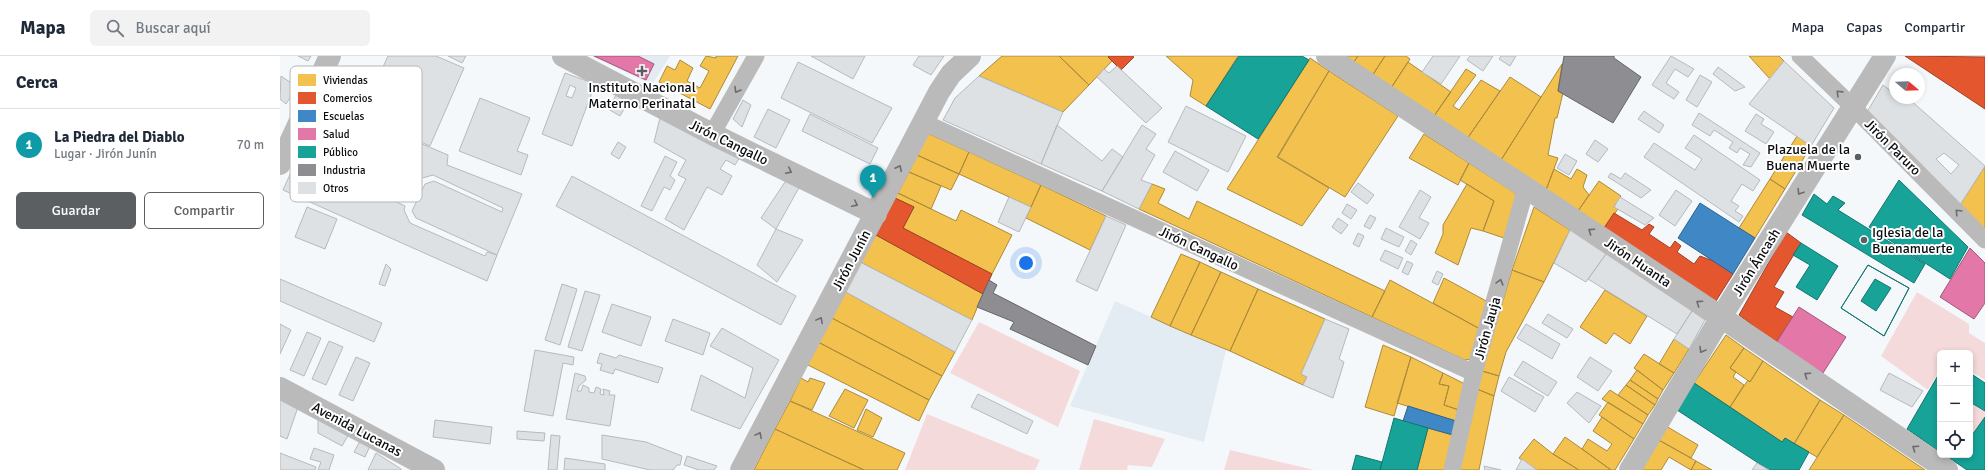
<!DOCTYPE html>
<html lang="es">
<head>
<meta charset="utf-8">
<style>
	body { margin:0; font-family:Signika,sans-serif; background:#f2f2f3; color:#1f2937 }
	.controls { position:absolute; right:12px; bottom:12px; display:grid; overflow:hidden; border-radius:6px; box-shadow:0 2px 6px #0003 }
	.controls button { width:36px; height:36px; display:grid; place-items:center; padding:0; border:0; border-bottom:1px solid #e0e1e3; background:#fff; color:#1f2937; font:20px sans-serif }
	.compass { position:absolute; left:1609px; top:12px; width:36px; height:36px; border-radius:50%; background:#fff; box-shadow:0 2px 6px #0003; rotate:109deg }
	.you { position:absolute; left:746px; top:207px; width:14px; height:14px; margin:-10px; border:3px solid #fff; border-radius:50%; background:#1a73e8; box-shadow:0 0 0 6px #1a73e833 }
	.badge { display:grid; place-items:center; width:26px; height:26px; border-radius:50%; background:#5c5f62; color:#fff; font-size:13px; font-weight:700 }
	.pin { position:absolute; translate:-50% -33px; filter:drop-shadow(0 1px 2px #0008) }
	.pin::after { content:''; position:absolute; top:21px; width:14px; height:12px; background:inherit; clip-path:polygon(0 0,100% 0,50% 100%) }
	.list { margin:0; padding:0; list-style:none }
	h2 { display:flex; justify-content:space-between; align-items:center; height:52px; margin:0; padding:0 16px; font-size:17px }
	h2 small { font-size:13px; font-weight:400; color:#747a83 }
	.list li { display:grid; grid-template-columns:26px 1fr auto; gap:12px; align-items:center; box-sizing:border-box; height:72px; padding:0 16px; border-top:1px solid #e0e1e3 }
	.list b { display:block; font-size:15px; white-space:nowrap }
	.list p { margin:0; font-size:13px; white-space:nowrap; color:#747a83 }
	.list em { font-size:13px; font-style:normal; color:#747a83 }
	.actions { display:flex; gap:8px; padding:12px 16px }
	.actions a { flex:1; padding:9px 0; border:1px solid #5c5f62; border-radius:6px; text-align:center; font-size:14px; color:#5c5f62 }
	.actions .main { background:#5c5f62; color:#fff }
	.icon { flex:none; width:22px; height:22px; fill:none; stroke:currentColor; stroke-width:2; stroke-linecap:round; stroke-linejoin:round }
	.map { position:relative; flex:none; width:1705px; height:414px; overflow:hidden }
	header { display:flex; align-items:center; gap:24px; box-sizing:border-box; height:56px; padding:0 20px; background:#fff; border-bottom:1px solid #e0e1e3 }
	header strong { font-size:19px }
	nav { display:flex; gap:22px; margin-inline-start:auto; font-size:14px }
	.search { width:280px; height:36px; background:#f2f2f3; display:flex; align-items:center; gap:10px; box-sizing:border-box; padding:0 14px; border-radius:6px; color:#747a83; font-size:15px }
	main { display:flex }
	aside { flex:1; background:#fff }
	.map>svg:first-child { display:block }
</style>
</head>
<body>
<header>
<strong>Mapa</strong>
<div class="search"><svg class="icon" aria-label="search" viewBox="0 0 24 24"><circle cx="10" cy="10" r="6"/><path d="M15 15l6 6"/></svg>Buscar aquí</div>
<nav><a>Mapa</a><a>Capas</a><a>Compartir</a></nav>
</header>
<main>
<aside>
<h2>Cerca<small></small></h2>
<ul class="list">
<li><span class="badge" style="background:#0f9aa8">1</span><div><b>La Piedra del Diablo</b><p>Lugar · Jirón Junín</p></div><em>70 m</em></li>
</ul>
<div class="actions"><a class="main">Guardar</a><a>Compartir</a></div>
</aside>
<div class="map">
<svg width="1705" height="414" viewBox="0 0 1705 414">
	<rect width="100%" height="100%" fill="#f5f8fb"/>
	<path fill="#e3ebf3" d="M312 0H390L372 29Z
		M835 245 946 294 924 386 790 350Z"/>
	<path fill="#f5dadb" d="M1637 236 1689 268V277L1705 287V324L1690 315V297H1660V313L1648 334 1601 300Z
		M699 266 800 315 778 371 670 317Z
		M1690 346 1705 355V361L1691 382Z
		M647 358 760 404 755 414H625Z
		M814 363 885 383 872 411 848 409 847 414H799Z
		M950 394 1034 414H944Z"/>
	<path fill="#f2c14e" stroke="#ac8b3b" d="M426 0 436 2V0H458L430 53 379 26 387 10 395 14 400 4 413 12 407 25 420 32 429 15 420 10Z
		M722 0H779L809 29 783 56 699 20Z
		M779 0H829L828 1 832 5 809 29Z
		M886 0H958L926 50 910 40 913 24Z
		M1062 0H1078L1073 7Z
		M1078 0H1105L1092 20 1073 7Z
		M1105 0H1126L1130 3 1111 32 1092 20Z
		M1469 0H1499L1504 5 1490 23Z
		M1030 2 1049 15 997 101 1049 132 1022 170 947 133Z
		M1128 6 1171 36 1154 60 1111 32Z
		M1282 8 1278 35 1283 37 1277 62H1275L1268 99 1278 102 1266 134 1221 104Z
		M1186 13 1196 19 1173 50 1179 54 1201 24 1220 35 1187 83 1154 60Z
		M1049 15 1118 60 1065 141 998 101Z
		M1230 21 1261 41 1221 104 1187 83Z
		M647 77 689 96 679 118 637 99Z
		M1144 78 1189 107 1178 129 1129 102Z
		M1517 80 1531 90 1505 133 1490 123Z
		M689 96 761 129 751 151 679 118Z
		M637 99 679 118 671 134 629 116Z
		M1189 107 1235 137 1239 145 1227 183 1203 175 1214 145 1180 124Z
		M1705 110V171L1703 173 1680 149Z
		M1274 113 1291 123 1297 113 1307 119 1303 131 1309 139 1298 155 1266 134Z
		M629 116 661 130 651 153 618 137Z
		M1490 123 1505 133 1475 182 1459 172Z
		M1319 125 1341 140 1334 151 1338 153 1324 172 1298 155Z
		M872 128 885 133 878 147 909 163 917 145 1105 235 1092 261 859 153Z
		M1187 128 1214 145 1203 175 1191 172 1178 209 1155 197 1163 178V169Z
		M761 129 826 160 810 194 746 162Z
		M618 137 676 165 681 154 732 179 712 218 623 172 634 151 615 142Z
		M1254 151 1290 174 1264 226 1232 214Z
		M596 179 703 238 692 264 580 206Z
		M901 198 920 206 890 270 871 261Z
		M920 206 941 216 911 279 890 270Z
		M1232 214 1264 226 1226 296 1219 320 1202 315Z
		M941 216 978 233 950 295 911 279Z
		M1164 222 1208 246 1200 273 1153 247Z
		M1110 224 1200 273 1191 303 1185 304 1092 261Z
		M978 233 1045 263 1021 318 1027 321 1023 329 950 295Z
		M1325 234 1367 260 1350 288 1334 277 1326 288 1300 271Z
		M564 235 675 296 662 320 550 261Z
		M550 261 662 320 649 344 538 286Z
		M1446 279 1464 292 1450 312 1456 316 1453 321 1464 329 1450 351 1414 327Z
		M1394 283 1409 293 1394 317 1379 308Z
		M538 286 649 344 639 365 526 308Z
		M1103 289 1131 301 1114 360 1085 351Z
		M1464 292 1483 305 1470 326 1450 312Z
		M1364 298 1394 317 1383 334 1354 312Z
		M1131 301 1163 317 1159 328 1169 330 1164 349 1179 354 1176 365 1117 347Z
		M1483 305 1540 344 1514 388 1505 382 1502 386 1450 351 1468 324 1470 326Z
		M1357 314 1383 334 1378 343 1350 324Z
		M1202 315 1219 320 1214 340 1197 333Z
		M1163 317 1185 328 1179 354 1164 349 1169 330 1159 328Z
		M521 322 528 326 530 322 545 327 532 354 510 345Z
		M1350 324 1378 343 1375 349 1346 329Z
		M1346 329 1375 349 1368 359 1338 339Z
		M565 333 588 344 574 372 549 360Z
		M1197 333 1214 340 1199 414H1178Z
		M1330 334 1368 359 1363 368 1322 343Z
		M1540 344 1564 359 1537 401 1514 388Z
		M510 345 625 397 617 414H584L495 373Z
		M1328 346 1363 368 1354 383 1319 359Z
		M586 353 602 362 593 381 577 374Z
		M1564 359 1645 414H1529Z
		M1322 361 1354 383 1335 414H1331L1302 393 1308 383 1327 395 1332 388 1313 375Z
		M1386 370 1418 389 1411 402 1377 383Z
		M1148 372 1173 379 1166 414H1137Z
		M495 373 584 414H474Z
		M1285 381 1302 393 1331 414H1299L1273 398Z
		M1254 383 1273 398 1299 414H1257L1239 402Z
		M1377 383 1416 405 1411 414 1389 401 1381 414H1358Z
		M1416 405 1432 414H1411Z"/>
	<path fill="#e4572e" stroke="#a24025" d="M829 0H852L854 1 841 14 828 1Z
		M1625 0 1705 1V53Z
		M615 142 634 151 623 172 712 218 703 238 596 179Z
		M1334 157 1362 174 1369 168 1374 171 1369 178 1390 192 1395 185 1401 190 1397 196 1414 208 1420 200 1436 206 1453 218 1436 245 1324 172Z
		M1506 176 1521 187 1494 231 1504 236 1495 251 1513 261 1496 287 1459 259Z"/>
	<path fill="#3f88c5" stroke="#2f638e" d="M1420 147 1475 182 1453 218 1398 182Z
		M1128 350 1176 365 1173 379 1123 365Z"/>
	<path fill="#e377a8" stroke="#a2577a" d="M314 0H358L374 8 366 24Z
		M1690 192 1705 207V247L1694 263 1660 241Z
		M1519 251 1566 281 1543 317 1496 287Z"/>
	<path fill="#17a398" stroke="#13766f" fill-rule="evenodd" d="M959 0H1022L1029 4 978 83 926 50Z
		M1619 124 1688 191 1670 223 1589 171Z
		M1534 138 1547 148 1553 140 1565 147 1558 154 1645 208 1634 227 1522 159Z
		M1521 187 1558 210 1537 244 1516 231 1530 209 1513 199Z
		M1588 209 1629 232 1604 280 1561 252ZM1595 223 1611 232 1596 255 1581 245Z
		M1588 209 1629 232 1604 280 1561 252Z
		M1660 316V396L1627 373Z
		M1690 317 1705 327V355L1690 346Z
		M1414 327 1502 386 1505 382 1529 396 1519 414H1489L1397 354Z
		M1705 361V414H1687L1665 399H1690V382Z
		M1114 362 1148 372 1137 414H1100Z
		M1076 399 1102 406 1100 414H1072Z"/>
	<path fill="#8d8d92" stroke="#65666b" d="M1284 0H1334V2L1361 21 1333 67 1278 35Z
		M709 224 717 229 713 237 816 290 808 309 730 273 734 266 697 251Z"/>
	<path fill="#dde1e4" stroke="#b7babd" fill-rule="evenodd" d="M18 0H31L28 5Z
		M108 0H156L184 12 150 90 81 60Z
		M168 0H186L182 7Z
		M531 0H585L573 23Z
		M639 0H664L651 19 633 9Z
		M1153 0H1180L1161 28 1142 16Z
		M1190 0H1213L1203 15 1187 4Z
		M1221 0H1236L1230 10 1219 3Z
		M1391 0 1414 13 1408 21 1395 13 1386 27 1399 36 1394 43 1372 29Z
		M1504 5 1554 52 1531 90 1469 48Z
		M518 6 612 52 592 87 501 42Z
		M837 10 882 52 866 67 817 21 824 13 829 17Z
		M1438 11 1465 31 1455 35 1433 18Z
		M285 17 315 28 292 90 262 78ZM290 29 296 32 292 42 286 40Z
		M1420 19 1432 26 1417 51 1406 44Z
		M1 20 17 31 6 48 0 43Z
		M699 20 783 56 761 108 663 64 675 42Z
		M1603 29 1615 38V42H1628L1705 110 1680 149 1587 56ZM1664 97 1679 109 1671 118 1656 103Z
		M339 34 351 41 340 60 328 53Z
		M200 42 250 62 237 95 248 99 241 119 179 95Z
		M463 44 471 49 462 71 453 63Z
		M43 46 168 99 167 109 242 138 217 199 136 162 132 155 145 128 154 125 222 156 223 152 153 119 139 123 138 126 69 94 66 100 59 102 24 87Z
		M906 50 966 80 948 116 888 86Z
		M488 53 510 64 496 92 474 81Z
		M1364 55 1384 69 1379 77 1358 63Z
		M1419 57 1480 97 1471 111 1463 109 1470 98 1460 92 1457 97 1449 92 1453 86 1434 74 1430 80 1412 69Z
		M381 58 460 101 455 109 446 104 440 113 452 120 442 139 427 131 404 174 385 163 406 123 398 119 406 104 374 86Z
		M530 58 598 92 590 108 522 75Z
		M1476 58 1484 63 1481 68 1494 76 1486 88 1465 75Z
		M777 69 822 105 832 93 843 101 822 135 761 108Z
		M862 69 876 78 866 93 875 99 861 124 872 128 859 153 822 135Z
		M1414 79 1480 124 1473 135 1462 128 1451 145 1459 150 1455 155 1463 160 1459 166 1364 101 1374 87 1415 114 1422 103 1405 92Z
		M1315 84 1328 93 1318 106 1306 98Z
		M338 86 346 91 339 103 331 98Z
		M22 92 57 107 61 111V119L125 150 124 154 130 167 205 200 207 196 217 199 207 225 3 134Z
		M895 95 929 114 917 135 883 116Z
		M1285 98 1297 105 1289 119 1277 112Z
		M385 100 397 106 390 120 395 124 390 134 384 131 372 155 361 150Z
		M1331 117 1341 123 1345 117 1371 134 1361 142 1328 121Z
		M292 120 516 240 501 269 276 150Z
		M507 123 521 128 496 173 481 162Z
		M1078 127 1094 139 1087 148 1071 136Z
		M1140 134 1151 141 1139 162 1149 167 1140 183 1119 171Z
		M1396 134 1412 145 1395 170 1379 159Z
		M729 141 751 151 739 176 718 166Z
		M1340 141 1374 162 1365 169 1334 151Z
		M1067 148 1077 154 1071 163 1062 157Z
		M27 151 57 163 45 193 15 181Z
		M1090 159 1096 162 1090 173 1084 170Z
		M826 160 846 169 817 235 796 225Z
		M1058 162 1068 169 1061 178 1052 171Z
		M1106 172 1124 181 1119 191 1101 183Z
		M496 173 523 184 497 226 477 209Z
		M1290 174 1326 198 1306 226 1274 207Z
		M1078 177 1084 180 1079 191 1073 188Z
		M1131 184 1137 188 1131 199 1125 195Z
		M1105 194 1123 202 1118 213 1100 204Z
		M1326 198 1412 255 1397 278 1308 223Z
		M1127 205 1133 208 1128 219 1122 216Z
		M580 206 692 264 675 296 564 235Z
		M106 208 111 213 105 230 99 228Z
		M1157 215 1163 218 1158 229 1152 226Z
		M0 223 102 267 94 286 0 245Z
		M282 228 297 233 280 289 265 284Z
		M305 235 320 239 302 295 288 291Z
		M332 248 371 261 361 290 322 276Z
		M1412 255 1425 264 1409 293 1394 283Z
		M1268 258 1293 273 1287 282 1262 267Z
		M393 263 430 277 423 299 385 285Z
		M1045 263 1069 273 1059 303 1064 306 1053 342 1023 329 1027 321 1021 318Z
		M0 268 11 274 0 298Z
		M1246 268 1280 288 1272 303 1237 282Z
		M442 272 499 304 460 373 411 354 421 319 465 342 473 312 430 290Z
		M27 276 41 282 24 320 10 314Z
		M49 285 63 291 46 329 32 323Z
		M255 294 294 301 293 309 283 307 273 360 244 355Z
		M320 297 336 302 339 299 383 312 378 327 335 313 333 318 320 314 322 308 317 307Z
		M76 301 90 307 73 345 59 339Z
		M1310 301 1332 315 1318 335 1297 321Z
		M1243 305 1277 326 1268 340 1234 319Z
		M295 317 305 320 306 324 299 330 297 335H301L303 329 309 332V336L314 337 316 331 321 333 320 338 324 339 323 333 330 335 329 339H335L330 370 286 363Z
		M1609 317 1643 335 1632 351 1600 334Z
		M1229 321 1264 341 1255 356 1221 335Z
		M1297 336 1321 350 1309 367 1287 347Z
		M698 338 753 365 747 378 691 351Z
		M0 341 18 351 7 383 0 380Z
		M38 361 69 378 62 390 38 377Z
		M155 364 212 371 210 388 153 381Z
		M237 375 265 377 264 385 237 383Z
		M271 379 280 380 277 414H268Z
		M322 379 366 386 402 400 400 409H397L393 414H370L322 403Z
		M80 385 90 390 85 401 74 396Z
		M34 392 54 399 49 414H38L41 406 30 403Z
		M0 397 36 411 35 414H0Z
		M96 397 121 413V414H88Z
		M407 400 437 410 434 414H419L404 409Z
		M285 402 325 408V414H284Z
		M1242 403 1257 414H1236Z
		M1477 407 1489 414H1472Z
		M1204 410 1221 414H1205Z"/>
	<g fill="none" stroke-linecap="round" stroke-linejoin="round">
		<path stroke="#bbbaba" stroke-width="17" d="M1520 0 1573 51 1705 184
			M643 66 1194 317
			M432 78 476 0
			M1172 414 1194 317 1246 132"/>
		<path stroke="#bbbaba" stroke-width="22" d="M283 0 432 78 596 158
			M1047 0 1441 261 1667 414
			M0 108 50 0
			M0 332 154 414
			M461 414 659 36 671 18 690 0
			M1350 414 1441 261 1605 0"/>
	</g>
	<defs><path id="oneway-chevron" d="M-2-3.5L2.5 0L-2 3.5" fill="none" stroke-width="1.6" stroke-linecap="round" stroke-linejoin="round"/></defs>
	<g stroke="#6b6c6d">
		<use href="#oneway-chevron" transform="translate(457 34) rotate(120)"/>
		<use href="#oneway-chevron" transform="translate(1559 37) rotate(-136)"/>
		<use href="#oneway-chevron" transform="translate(619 112) rotate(-63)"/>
		<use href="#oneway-chevron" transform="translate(509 115) rotate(26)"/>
		<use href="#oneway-chevron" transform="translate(1520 136) rotate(122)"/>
		<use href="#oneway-chevron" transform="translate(575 148) rotate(26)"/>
		<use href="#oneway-chevron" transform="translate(1678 156) rotate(-134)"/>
		<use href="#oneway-chevron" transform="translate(1311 175) rotate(-146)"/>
		<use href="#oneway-chevron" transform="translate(1220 226) rotate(-74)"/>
		<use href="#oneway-chevron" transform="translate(1419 247) rotate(-146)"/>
		<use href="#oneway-chevron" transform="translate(540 264) rotate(-62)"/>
		<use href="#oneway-chevron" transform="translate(1422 294) rotate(121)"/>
		<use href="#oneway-chevron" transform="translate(1527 319) rotate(-146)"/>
		<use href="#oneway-chevron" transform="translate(479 379) rotate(-62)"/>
		<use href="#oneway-chevron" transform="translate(1635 392) rotate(-146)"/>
	</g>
	<g fill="#5c5f62" stroke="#fff" stroke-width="1.5">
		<path d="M360 9h4v4h4v4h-4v4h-4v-4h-4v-4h4z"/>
		<circle cx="1578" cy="101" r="4"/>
		<circle cx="1584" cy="184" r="4"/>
	</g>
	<g text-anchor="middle" stroke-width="4" stroke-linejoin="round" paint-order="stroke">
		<g font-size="14" fill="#090c0f" stroke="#fff">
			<text x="362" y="36">Instituto Nacional<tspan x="362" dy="16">Materno Perinatal</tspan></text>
			<text x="1570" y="98" text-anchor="end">Plazuela de la<tspan x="1570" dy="16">Buena Muerte</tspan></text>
			<text x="1592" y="181" text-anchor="start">Iglesia de la<tspan x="1592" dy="16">Buenamuerte</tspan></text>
		</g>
		<g font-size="14" fill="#090c0f" stroke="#fff">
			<text transform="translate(449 86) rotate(26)" y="5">Jirón Cangallo</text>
			<text transform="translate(1613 91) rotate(45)" y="5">Jirón Paruro</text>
			<text transform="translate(919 192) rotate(25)" y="5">Jirón Cangallo</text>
			<text transform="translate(571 204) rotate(-62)" y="5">Jirón Junín</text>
			<text transform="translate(1358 206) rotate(34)" y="5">Jirón Huanta</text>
			<text transform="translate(1476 206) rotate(-58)" y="5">Jirón Áncash</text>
			<text transform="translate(1207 272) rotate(-74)" y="5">Jirón Jauja</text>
			<text transform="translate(77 373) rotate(28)" y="5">Avenida Lucanas</text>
		</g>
	</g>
	<rect x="10" y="10" width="132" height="136" rx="6" fill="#fff" stroke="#b5b6b7" stroke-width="1"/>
	<rect x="18" y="18" width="18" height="12" fill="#f2c14e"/>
	<rect x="18" y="36" width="18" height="12" fill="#e4572e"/>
	<rect x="18" y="54" width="18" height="12" fill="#3f88c5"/>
	<rect x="18" y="72" width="18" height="12" fill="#e377a8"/>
	<rect x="18" y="90" width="18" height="12" fill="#17a398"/>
	<rect x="18" y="108" width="18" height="12" fill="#8d8d92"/>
	<rect x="18" y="126" width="18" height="12" fill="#dde1e4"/>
	<g font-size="11" fill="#090c0f">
		<text x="43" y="28">Viviendas</text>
		<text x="43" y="46">Comercios</text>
		<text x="43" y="64">Escuelas</text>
		<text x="43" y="82">Salud</text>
		<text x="43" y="100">Público</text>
		<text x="43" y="118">Industria</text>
		<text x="43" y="136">Otros</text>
	</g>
</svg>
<div class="controls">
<button>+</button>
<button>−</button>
<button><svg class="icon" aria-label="locate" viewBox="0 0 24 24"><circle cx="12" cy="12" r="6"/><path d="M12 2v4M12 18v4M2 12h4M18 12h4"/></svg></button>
</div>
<svg class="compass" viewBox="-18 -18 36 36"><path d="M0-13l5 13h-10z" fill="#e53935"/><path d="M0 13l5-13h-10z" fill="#747a83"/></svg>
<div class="you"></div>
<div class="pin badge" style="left:593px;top:142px;background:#0f9aa8">1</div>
</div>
</main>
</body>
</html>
